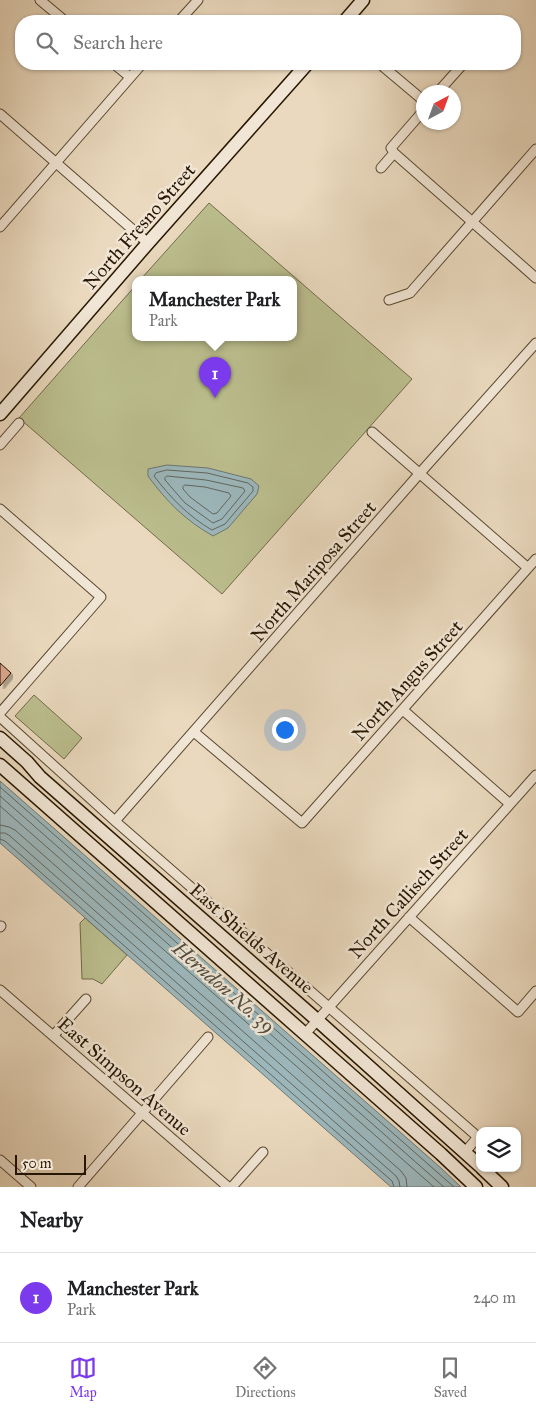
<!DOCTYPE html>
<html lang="en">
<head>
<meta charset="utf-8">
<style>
	body { margin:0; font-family:"IM FELL Great Primer",serif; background:#f2f2f2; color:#202124 }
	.controls { position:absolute; right:15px; bottom:15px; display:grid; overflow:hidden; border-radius:10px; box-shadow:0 1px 4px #0004 }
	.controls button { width:45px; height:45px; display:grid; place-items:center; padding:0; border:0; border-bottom:1px solid #e0e0e0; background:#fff; color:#202124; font:25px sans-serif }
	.compass { position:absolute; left:416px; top:85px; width:45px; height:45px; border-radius:50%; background:#fff; box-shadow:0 1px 4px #0004; rotate:41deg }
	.scale { position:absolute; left:15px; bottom:12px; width:71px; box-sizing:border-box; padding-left:5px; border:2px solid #271601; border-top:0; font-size:14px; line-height:18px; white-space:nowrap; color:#271601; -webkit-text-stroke:4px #f1e6d5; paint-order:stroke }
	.you { position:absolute; left:284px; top:729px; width:18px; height:18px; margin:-12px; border:4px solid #fff; border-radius:50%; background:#1a73e8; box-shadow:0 0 0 8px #1a73e833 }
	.badge { display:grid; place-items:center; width:32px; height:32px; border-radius:50%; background:#7c3aed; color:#fff; font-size:16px; font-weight:700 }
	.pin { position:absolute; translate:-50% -41px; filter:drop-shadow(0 1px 2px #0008) }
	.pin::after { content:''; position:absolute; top:26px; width:18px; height:15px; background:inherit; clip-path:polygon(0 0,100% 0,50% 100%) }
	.popup { position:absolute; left:132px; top:276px; width:165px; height:65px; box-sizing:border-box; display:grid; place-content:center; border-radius:10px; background:#fff; filter:drop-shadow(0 1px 4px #0005); font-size:16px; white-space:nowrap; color:#757577 }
	.popup b { font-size:19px; color:#202124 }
	.popup::after { content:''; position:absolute; left:50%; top:100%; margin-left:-10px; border:10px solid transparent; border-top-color:#fff }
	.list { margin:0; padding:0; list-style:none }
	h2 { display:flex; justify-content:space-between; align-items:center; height:65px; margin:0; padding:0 20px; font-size:21px }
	h2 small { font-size:16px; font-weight:400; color:#757577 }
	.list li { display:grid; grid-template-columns:32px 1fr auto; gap:15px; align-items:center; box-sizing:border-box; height:90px; padding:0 20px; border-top:1px solid #e0e0e0 }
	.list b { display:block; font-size:19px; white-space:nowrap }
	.list p { margin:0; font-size:16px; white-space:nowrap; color:#757577 }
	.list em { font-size:16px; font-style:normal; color:#757577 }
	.icon { flex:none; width:28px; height:28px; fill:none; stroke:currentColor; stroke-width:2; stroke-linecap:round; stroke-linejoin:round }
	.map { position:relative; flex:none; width:536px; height:1187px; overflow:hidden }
	.search { position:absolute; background:#fff; box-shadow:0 1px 4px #0004; left:15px; right:15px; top:15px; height:55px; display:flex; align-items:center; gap:12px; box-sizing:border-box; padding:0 18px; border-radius:20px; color:#757577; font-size:19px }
	.sheet { height:155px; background:#fff }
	nav { display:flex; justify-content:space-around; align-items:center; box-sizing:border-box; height:70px; border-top:1px solid #e0e0e0; background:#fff; font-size:14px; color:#757577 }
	nav a { display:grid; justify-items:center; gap:2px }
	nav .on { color:#7c3aed }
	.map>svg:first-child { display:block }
</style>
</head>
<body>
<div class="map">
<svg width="536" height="1187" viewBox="0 0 536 1187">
	<defs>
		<filter id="shadow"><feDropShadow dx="3.5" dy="3.5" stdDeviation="0" flood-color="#0004"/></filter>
	</defs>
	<rect width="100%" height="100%" fill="#ead9be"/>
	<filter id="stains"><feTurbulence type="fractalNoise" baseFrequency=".004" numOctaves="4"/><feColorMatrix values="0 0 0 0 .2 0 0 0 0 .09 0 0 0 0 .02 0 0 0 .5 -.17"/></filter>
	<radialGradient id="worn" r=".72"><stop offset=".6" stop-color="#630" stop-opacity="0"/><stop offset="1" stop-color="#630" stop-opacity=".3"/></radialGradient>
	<path fill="#bbbe8e" stroke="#716a48" d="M209 203 412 379 222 594 19 418 136 285V337H294V279H141Z
		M34 695 82 738 64 759 15 716Z
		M85 918 127 955 102 984 93 979H82L80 923Z"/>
	<path fill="#9cb7bc" stroke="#6d7771" d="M167 465 208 468 251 479 259 486 257 494 228 528 213 536C185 520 167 502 148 476V469Z
		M0 781 441 1168 461 1187H391L0 843Z"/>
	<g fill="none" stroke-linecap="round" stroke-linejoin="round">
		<path stroke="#62665e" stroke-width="1" d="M167 470 207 473 248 483 253 487V491L225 524 212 530C189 517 170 497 154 476L156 473Z
			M167 476 206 480 243 488 245 491 222 519 213 523 185 503 165 480V478Z
			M185 485 205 487 229 493 231 496 217 513 213 514 190 497 183 489V487Z
			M0 787 454 1187
			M0 796 444 1187
			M0 806 434 1187
			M0 825 9 827 15 830 401 1171 406 1178 407 1187
			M0 833H5L10 836 396 1176 399 1181 400 1187
			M0 839 5 841 392 1181 394 1187"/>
	</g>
	<path fill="#d9a58d" stroke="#271601" filter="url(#shadow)" d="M0 663 11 673 0 686Z"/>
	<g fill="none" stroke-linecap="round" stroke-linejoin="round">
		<defs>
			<path id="minor" d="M40 0 65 21
				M179 21 198 0
				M114 64 130 77
				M380 64 424 101
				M438 92 463 64
				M0 114 148 243
				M394 153 536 278
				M381 168 394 153 391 148 424 110
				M0 227 142 64
				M389 300 410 293 536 149
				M372 432 528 568
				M0 445 19 423
				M0 509 101 597 0 713
				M403 710 510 804
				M0 717 115 821 478 1137 465 1152
				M194 732 302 823 536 559
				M115 821 420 473 536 343
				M409 917 518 1012 536 991
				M0 927 1 926
				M0 990 228 1187
				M305 1034 536 775
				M53 1036 86 999
				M0 1160 31 1187
				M78 1187 208 1037
				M232 1187 263 1152"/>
			<path id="secondary" d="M345 21 363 0
				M0 414 148 243 307 64
				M0 738 27 762 40 777 317 1020 480 1166
				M0 765 305 1034 441 1154 476 1187
				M482 1168 502 1187"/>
		</defs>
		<use href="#minor" stroke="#584730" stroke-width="11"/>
		<use href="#secondary" stroke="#271601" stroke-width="15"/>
		<use href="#minor" stroke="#f1e6d5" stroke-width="9"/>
		<use href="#secondary" stroke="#f1e6d5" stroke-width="12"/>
	</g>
	<g text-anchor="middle" stroke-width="5" stroke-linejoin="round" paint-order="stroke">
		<g font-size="19" fill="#271601" stroke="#f1e6d5">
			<text transform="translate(139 226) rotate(-49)" y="7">North Fresno Street</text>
			<text transform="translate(313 571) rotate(-49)" y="7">North Mariposa Street</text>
			<text transform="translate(407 680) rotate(-48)" y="7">North Angus Street</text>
			<text transform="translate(408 893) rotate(-48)" y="7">North Callisch Street</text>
			<text transform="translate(252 938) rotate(41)" y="7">East Shields Avenue</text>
			<text transform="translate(125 1076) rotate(41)" y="7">East Simpson Avenue</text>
		</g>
		<g font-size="20" font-style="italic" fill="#504e42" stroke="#f1e6d5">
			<text transform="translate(224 987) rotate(41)" y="7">Herndon No. 39</text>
		</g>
	</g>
	<rect width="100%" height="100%" filter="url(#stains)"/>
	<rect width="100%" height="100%" fill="url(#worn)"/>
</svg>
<div class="controls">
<button><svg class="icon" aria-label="layers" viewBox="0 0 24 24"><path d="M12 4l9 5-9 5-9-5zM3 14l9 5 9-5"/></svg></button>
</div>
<svg class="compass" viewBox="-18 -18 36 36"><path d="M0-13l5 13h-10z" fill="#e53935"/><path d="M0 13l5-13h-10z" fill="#757577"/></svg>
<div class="scale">50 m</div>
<div class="you"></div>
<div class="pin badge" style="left:215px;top:398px">1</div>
<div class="popup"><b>Manchester Park</b>Park</div>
<div class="search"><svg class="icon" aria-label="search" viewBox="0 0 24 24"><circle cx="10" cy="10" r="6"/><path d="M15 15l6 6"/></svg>Search here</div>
</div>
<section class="sheet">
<h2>Nearby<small></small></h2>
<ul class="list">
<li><span class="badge">1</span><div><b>Manchester Park</b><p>Park</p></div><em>240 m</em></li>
</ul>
</section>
<nav>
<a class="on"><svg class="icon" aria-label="map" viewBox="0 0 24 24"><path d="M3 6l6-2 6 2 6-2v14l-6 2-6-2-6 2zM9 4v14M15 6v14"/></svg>Map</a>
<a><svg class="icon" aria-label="directions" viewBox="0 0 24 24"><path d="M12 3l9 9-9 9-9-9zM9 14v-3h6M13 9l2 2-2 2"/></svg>Directions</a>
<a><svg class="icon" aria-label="saved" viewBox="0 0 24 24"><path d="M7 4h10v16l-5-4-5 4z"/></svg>Saved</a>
</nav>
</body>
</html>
